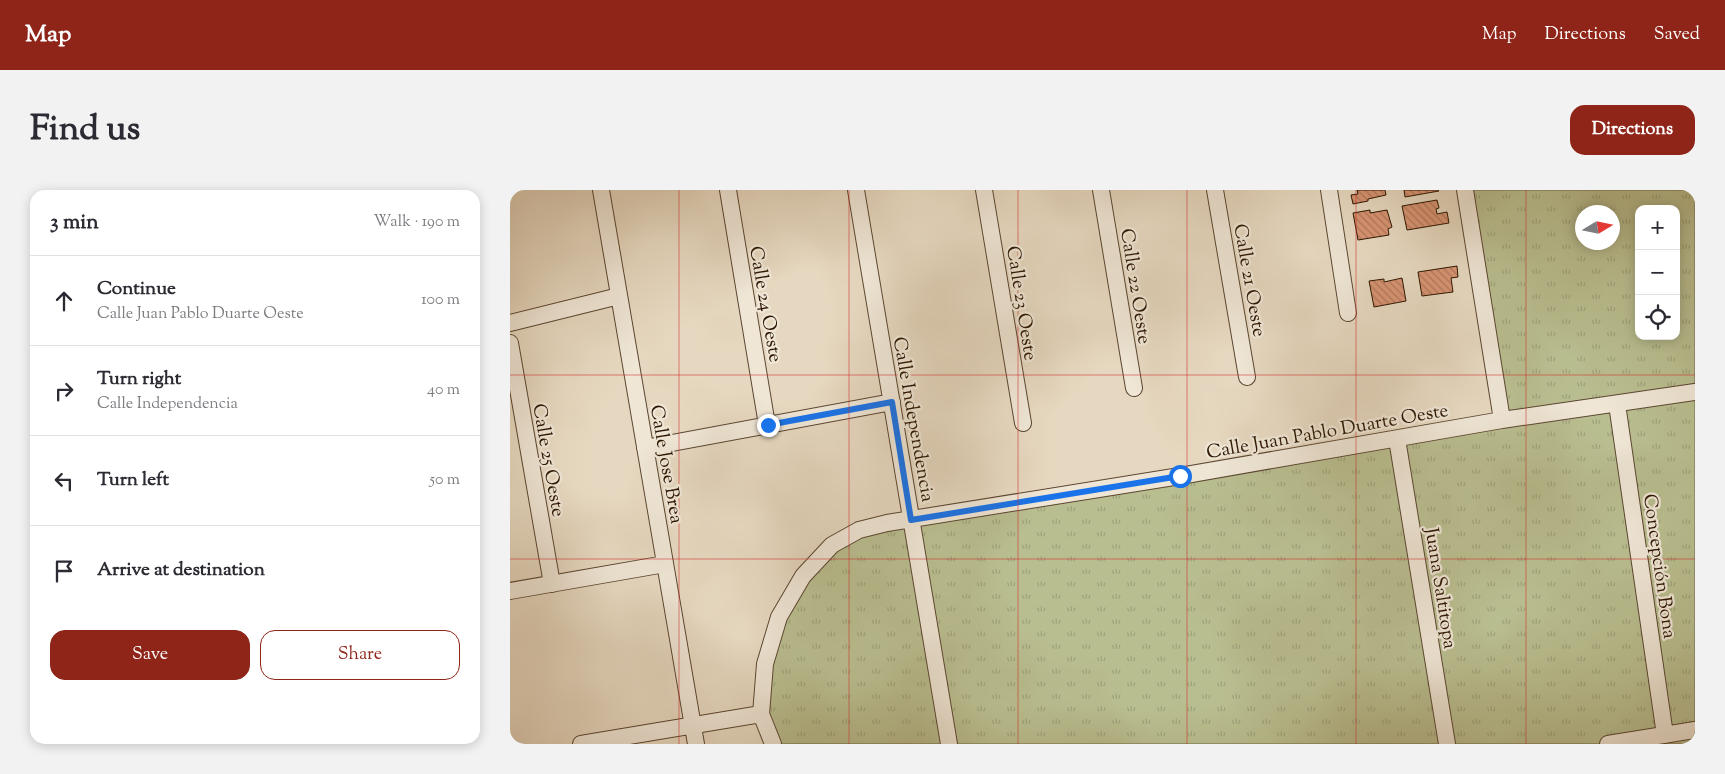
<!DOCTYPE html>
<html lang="en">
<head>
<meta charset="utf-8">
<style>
	body { margin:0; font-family:"Sorts Mill Goudy",serif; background:#f2f2f3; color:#2b2b33 }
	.controls { position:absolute; right:15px; top:15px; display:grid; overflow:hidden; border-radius:10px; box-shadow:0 2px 12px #0003 }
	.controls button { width:45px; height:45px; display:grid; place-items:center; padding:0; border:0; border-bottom:1px solid #e1e1e2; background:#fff; color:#2b2b33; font:25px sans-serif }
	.compass { position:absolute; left:1065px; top:15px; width:45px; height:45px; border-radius:50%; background:#fff; box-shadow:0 2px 12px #0003; rotate:80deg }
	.stop { position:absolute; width:15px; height:15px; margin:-11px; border:4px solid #1a73e8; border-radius:50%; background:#fff }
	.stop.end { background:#1a73e8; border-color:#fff; box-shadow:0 1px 5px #0008 }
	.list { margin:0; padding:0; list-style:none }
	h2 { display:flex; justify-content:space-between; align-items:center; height:65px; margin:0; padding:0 20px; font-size:21px }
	h2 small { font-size:16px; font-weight:400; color:#7c7c81 }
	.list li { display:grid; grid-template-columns:32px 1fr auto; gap:15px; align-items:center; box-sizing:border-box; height:90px; padding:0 20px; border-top:1px solid #e1e1e2 }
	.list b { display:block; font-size:19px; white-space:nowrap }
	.list p { margin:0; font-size:16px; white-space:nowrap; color:#7c7c81 }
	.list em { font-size:16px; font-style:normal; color:#7c7c81 }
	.actions { display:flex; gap:10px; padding:15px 20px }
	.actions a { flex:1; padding:11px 0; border:1px solid #8f2418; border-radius:15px; text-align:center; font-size:18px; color:#8f2418 }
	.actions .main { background:#8f2418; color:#fff }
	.icon { flex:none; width:28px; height:28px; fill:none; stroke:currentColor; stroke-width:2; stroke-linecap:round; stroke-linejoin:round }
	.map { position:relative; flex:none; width:1185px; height:554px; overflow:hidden; border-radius:15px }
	header { display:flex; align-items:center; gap:30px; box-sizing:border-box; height:70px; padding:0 25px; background:#8f2418; color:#fff }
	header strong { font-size:24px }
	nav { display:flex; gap:28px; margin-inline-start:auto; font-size:18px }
	.intro { display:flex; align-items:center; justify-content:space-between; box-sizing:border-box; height:120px; padding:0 30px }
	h1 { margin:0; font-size:35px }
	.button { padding:12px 22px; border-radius:15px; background:#8f2418; color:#fff; font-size:18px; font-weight:700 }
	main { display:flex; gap:30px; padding:0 30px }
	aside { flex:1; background:#fff; border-radius:15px; box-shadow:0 2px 12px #0003 }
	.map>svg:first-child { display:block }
</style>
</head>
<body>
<header>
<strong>Map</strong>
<nav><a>Map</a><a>Directions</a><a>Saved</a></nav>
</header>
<div class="intro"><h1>Find us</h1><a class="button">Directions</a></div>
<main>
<aside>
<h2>3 min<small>Walk · 190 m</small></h2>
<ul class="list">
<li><svg class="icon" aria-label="ahead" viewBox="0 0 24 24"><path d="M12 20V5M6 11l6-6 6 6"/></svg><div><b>Continue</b><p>Calle Juan Pablo Duarte Oeste</p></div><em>100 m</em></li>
<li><svg class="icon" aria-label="right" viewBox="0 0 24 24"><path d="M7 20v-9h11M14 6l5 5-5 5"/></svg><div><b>Turn right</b><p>Calle Independencia</p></div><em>40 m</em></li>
<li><svg class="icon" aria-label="left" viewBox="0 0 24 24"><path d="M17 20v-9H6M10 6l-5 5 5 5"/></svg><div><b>Turn left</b></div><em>50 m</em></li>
<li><svg class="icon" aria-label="arrive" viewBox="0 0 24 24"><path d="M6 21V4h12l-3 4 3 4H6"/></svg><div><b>Arrive at destination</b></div></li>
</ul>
<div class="actions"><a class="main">Save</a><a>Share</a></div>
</aside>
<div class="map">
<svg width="1185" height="554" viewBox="0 0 1185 554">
	<defs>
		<pattern id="grass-tufts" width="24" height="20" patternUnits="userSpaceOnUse" patternTransform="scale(1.25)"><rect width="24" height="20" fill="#b9be90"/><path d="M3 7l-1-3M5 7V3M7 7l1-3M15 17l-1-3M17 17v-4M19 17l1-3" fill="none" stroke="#9fa37a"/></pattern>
		<pattern id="building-back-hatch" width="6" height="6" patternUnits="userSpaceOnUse" patternTransform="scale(1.25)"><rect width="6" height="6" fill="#d89473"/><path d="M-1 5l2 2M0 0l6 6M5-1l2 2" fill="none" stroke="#b0785c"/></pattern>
	</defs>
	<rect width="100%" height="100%" fill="#e6d8c0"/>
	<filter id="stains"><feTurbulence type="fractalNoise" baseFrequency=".004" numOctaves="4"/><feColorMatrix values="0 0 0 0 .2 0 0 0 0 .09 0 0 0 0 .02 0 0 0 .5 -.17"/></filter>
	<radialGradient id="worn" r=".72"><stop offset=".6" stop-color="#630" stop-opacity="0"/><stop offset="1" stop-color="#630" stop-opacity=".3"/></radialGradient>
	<path fill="url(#grass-tufts)" stroke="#736a48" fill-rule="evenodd" d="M955 0H1185V200L992 230ZM1129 19H1166V146H1129ZM1072 22H1102V52H1072Z
		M1185 202V554H263L251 524 255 474 293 386 349 340Z"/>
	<path fill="url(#building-back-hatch)" stroke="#2d1601" d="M847 0H875L876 5 858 9V11L843 14 841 5 848 4Z
		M894 0H928L929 1 895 7Z
		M927 10 929 18 926 19 927 24 937 22 939 33 897 40 892 16Z
		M860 20V23L877 20 882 37 878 39 879 45 848 50 843 23Z
		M947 76 948 87 941 88 943 102 912 106 908 82Z
		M892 88 896 111 864 117 859 91 874 89V92Z"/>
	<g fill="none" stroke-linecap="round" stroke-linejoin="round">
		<defs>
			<path id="minor" d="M91 0 186 554
				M218 0 257 235
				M346 0 439 554
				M474 0 513 233
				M591 0 624 198
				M705 0 737 187
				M819 0 838 123
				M955 0 992 230
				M0 133 109 106
				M0 153 42 394
				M1107 214 1155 545
				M887 249 937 554
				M135 258 382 212
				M0 401 155 374
				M71 554 251 524
				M263 554 251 524 255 474 269 427 293 386 322 355 349 340 377 333 670 286 992 230 1185 202
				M1098 554 1185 540"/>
		</defs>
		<use href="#minor" stroke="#5b4631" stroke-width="18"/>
		<use href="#minor" stroke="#efe6d6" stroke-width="16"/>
	</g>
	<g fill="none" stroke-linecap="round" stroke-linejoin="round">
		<path stroke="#1a73e8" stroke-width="6" d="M258 235 382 212 401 330 670 286"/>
	</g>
	<path fill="none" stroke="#d62828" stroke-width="1" stroke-opacity="0.55" d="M169 0V554M339 0V554M508 0V554M677 0V554M846 0V554M1016 0V554M0 185H1185M0 369H1185"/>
	<g text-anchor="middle" stroke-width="4.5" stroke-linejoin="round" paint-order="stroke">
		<g font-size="19" fill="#2d1601" stroke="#efe6d6">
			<text transform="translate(741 90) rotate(80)" y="7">Calle 21 Oeste</text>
			<text transform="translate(627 96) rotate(81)" y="7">Calle 22 Oeste</text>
			<text transform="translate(513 113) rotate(81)" y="7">Calle 23 Oeste</text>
			<text transform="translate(257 114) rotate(80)" y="7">Calle 24 Oeste</text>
			<text transform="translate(405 229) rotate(80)" y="7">Calle Independencia</text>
			<text transform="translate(817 240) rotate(-10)" y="7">Calle Juan Pablo Duarte Oeste</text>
			<text transform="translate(40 270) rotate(80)" y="7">Calle 25 Oeste</text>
			<text transform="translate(158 274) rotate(80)" y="7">Calle Jose Brea</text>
			<text transform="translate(1151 376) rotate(82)" y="7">Concepción Bona</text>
			<text transform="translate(932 398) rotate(81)" y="7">Juana Saltitopa</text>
		</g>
	</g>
	<rect width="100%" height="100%" filter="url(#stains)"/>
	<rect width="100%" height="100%" fill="url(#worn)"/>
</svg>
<div class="controls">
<button>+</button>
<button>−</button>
<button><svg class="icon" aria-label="locate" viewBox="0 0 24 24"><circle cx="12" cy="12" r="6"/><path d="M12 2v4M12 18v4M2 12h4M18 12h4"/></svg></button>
</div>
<svg class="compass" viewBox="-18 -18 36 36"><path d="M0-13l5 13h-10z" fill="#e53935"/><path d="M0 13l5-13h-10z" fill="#7c7c81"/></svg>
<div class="stop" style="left:670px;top:286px"></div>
<div class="stop end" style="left:258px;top:235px"></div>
</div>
</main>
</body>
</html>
